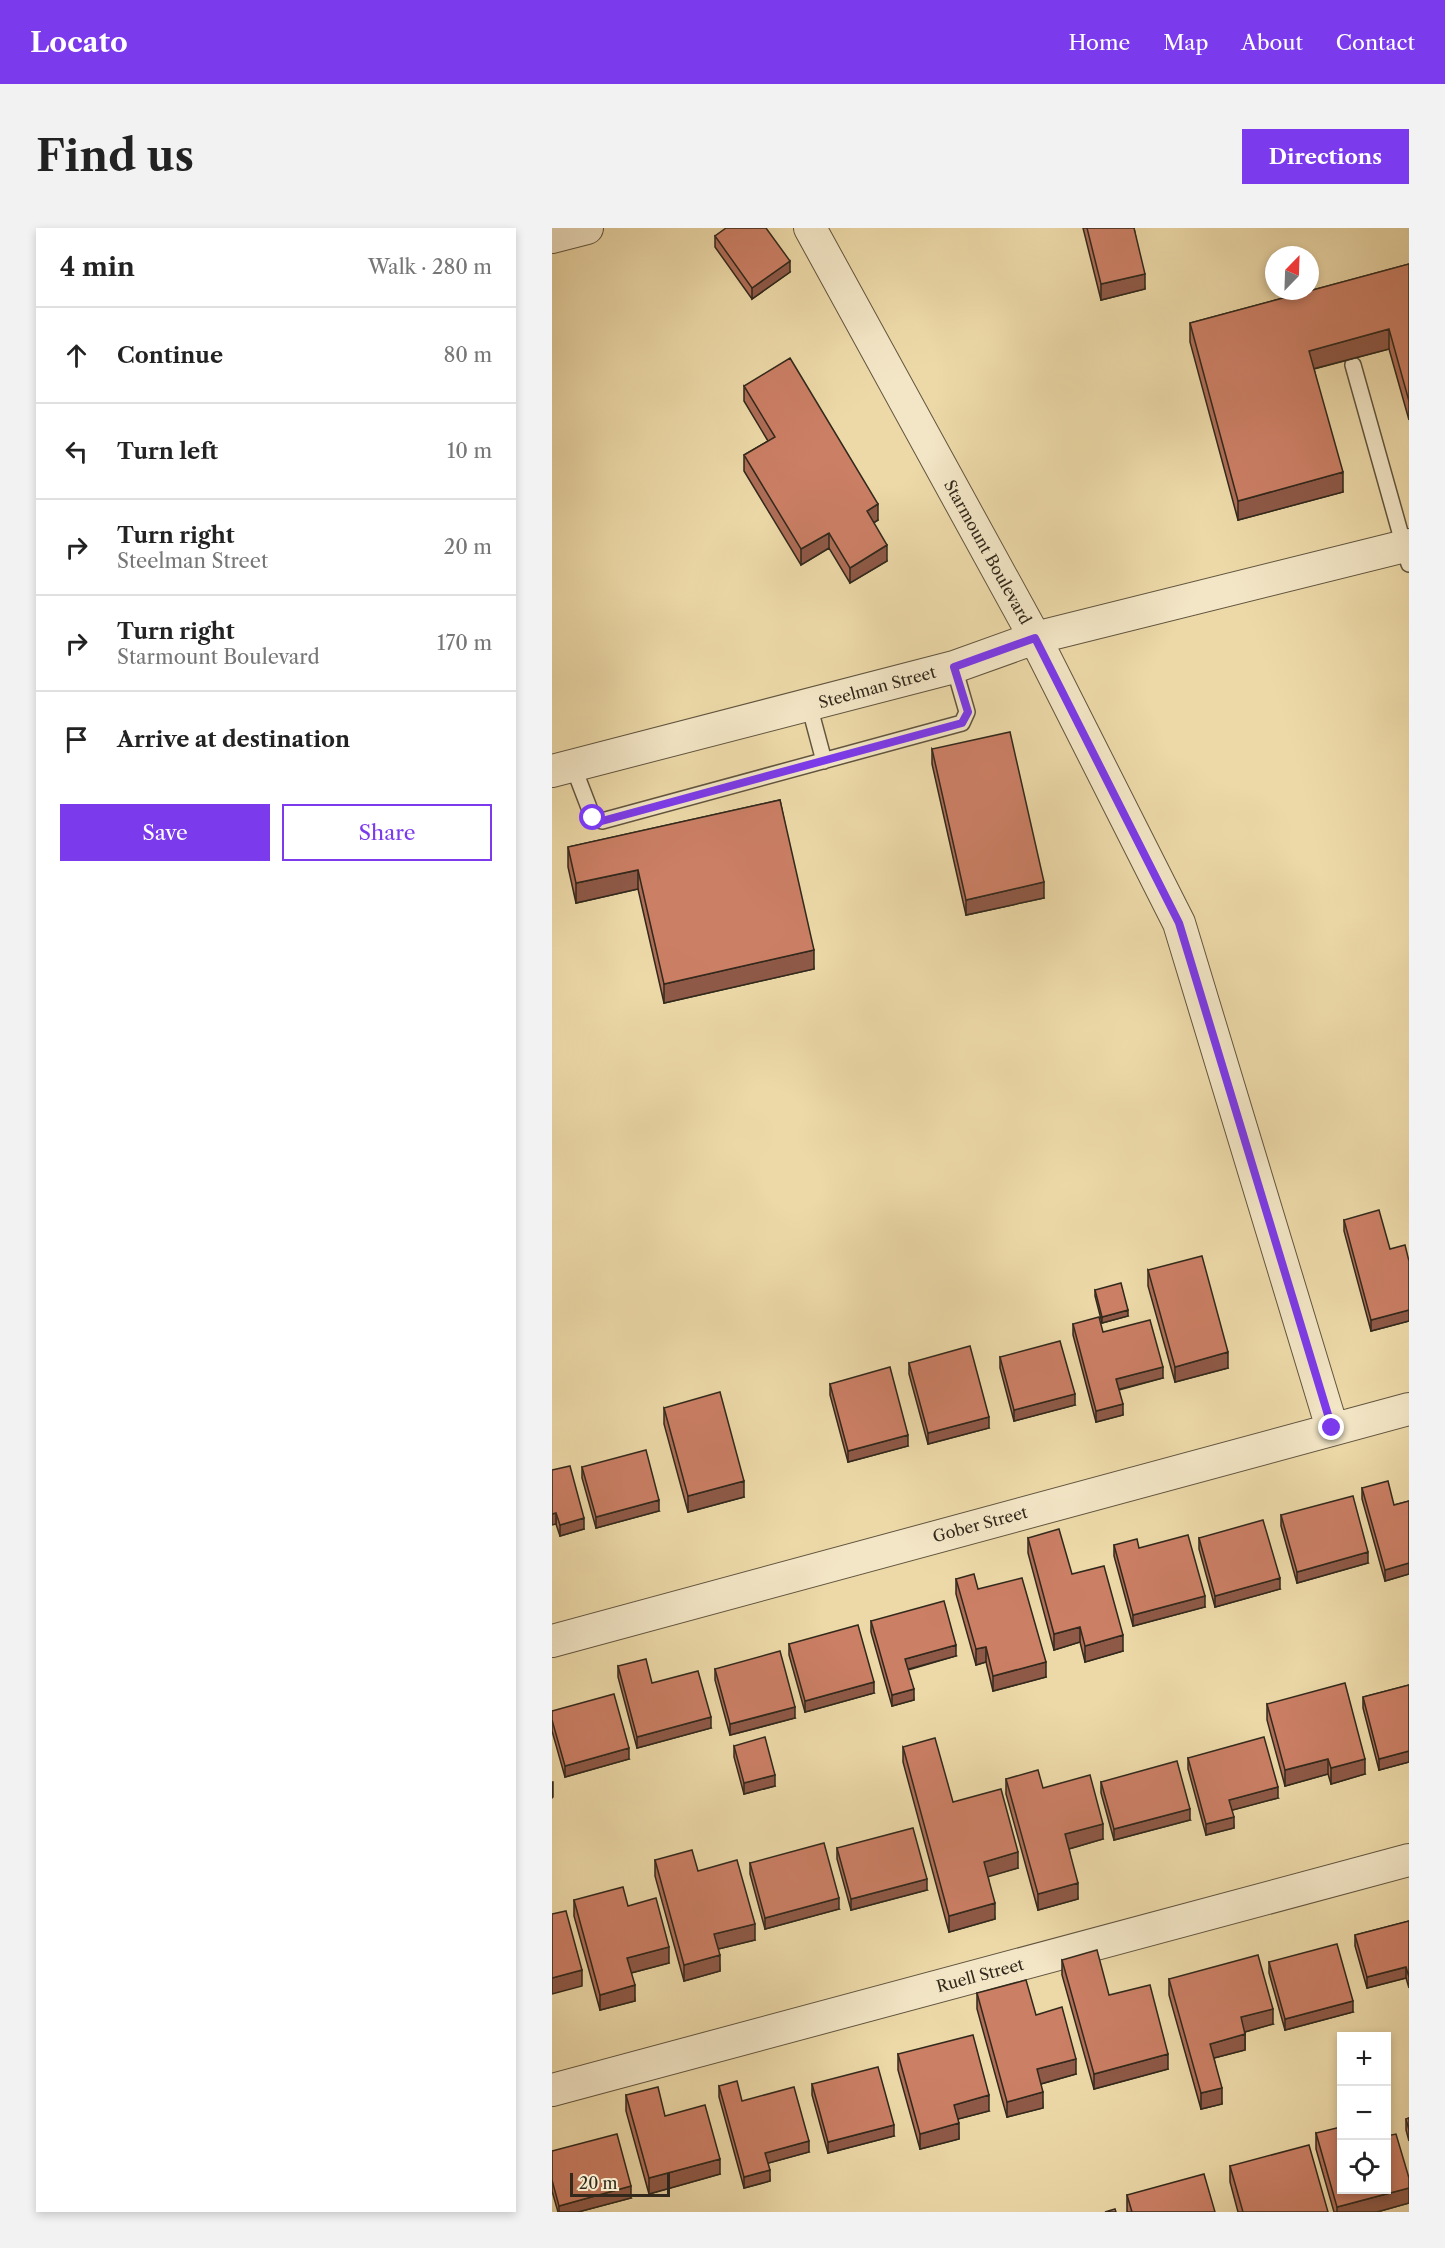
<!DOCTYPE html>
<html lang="en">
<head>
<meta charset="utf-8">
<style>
	body { margin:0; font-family:"Libre Caslon Text",serif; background:#f2f2f2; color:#222 }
	.controls { position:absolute; right:18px; bottom:18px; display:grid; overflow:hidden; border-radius:0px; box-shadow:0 3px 9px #0003 }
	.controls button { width:54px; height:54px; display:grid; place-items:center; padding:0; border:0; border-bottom:2px solid #e0e0e0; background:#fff; color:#222; font:30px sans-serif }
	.compass { position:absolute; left:713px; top:18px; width:54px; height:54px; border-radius:50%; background:#fff; box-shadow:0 3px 9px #0003; rotate:23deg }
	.scale { position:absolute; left:18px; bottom:15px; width:100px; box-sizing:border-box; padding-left:6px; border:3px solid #32291c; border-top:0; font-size:16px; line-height:21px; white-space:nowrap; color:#32291c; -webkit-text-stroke:4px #f3e6c6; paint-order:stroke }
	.stop { position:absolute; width:18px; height:18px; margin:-14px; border:4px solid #7c3aed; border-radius:50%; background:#fff }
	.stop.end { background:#7c3aed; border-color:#fff; box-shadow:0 2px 6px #0008 }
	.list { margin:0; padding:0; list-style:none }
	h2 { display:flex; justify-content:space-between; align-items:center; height:78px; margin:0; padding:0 24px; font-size:26px }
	h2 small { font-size:20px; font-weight:400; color:#767676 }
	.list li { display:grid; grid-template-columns:39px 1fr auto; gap:18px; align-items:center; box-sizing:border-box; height:96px; padding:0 24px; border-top:2px solid #e0e0e0 }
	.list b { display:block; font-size:22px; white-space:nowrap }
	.list p { margin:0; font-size:20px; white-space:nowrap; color:#767676 }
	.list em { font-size:20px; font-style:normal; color:#767676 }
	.actions { display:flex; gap:12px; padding:18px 24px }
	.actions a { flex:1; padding:14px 0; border:2px solid #7c3aed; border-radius:0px; text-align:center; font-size:21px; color:#7c3aed }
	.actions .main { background:#7c3aed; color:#fff }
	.icon { flex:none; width:33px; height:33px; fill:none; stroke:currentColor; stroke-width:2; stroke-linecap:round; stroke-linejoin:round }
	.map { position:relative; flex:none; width:857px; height:1984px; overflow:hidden; border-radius:0px }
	header { display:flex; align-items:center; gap:36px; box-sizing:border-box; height:84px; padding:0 30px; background:#7c3aed; color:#fff }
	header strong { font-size:28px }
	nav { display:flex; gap:33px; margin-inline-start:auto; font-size:21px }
	.intro { display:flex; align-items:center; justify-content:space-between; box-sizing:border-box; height:144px; padding:0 36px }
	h1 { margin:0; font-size:42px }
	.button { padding:15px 27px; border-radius:0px; background:#7c3aed; color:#fff; font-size:21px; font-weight:700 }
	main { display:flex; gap:36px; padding:0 36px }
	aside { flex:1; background:#fff; border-radius:0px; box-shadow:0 3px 9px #0003 }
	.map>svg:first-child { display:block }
</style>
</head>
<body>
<header>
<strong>Locato</strong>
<nav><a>Home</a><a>Map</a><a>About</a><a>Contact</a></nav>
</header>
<div class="intro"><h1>Find us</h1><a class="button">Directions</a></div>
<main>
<aside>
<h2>4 min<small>Walk · 280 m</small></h2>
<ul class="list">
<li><svg class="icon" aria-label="ahead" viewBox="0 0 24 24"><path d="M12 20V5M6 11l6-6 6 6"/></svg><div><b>Continue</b></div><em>80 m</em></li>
<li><svg class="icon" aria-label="left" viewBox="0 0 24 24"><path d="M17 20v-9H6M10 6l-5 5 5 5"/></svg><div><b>Turn left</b></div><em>10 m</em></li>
<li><svg class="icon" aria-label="right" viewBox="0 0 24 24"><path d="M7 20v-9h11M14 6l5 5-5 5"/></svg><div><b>Turn right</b><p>Steelman Street</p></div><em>20 m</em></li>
<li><svg class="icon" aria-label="right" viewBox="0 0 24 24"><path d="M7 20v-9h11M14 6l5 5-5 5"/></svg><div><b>Turn right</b><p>Starmount Boulevard</p></div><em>170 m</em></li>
<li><svg class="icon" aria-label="arrive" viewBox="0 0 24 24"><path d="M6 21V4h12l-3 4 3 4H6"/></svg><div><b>Arrive at destination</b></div></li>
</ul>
<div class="actions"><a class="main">Save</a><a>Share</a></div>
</aside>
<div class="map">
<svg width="857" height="1984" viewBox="0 0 857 1984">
	<rect width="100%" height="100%" fill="#edd9a8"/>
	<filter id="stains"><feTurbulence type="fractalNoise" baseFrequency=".00333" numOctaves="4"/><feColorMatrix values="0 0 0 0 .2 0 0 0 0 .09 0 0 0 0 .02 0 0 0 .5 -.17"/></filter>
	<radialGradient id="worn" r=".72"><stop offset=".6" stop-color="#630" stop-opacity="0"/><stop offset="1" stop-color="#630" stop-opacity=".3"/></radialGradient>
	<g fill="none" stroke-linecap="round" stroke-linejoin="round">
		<defs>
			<path id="service" d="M801 137 857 336
				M257 477 272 533
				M21 538 41 590 50 593 410 495 415 484 402 439"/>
			<path id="minor" d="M258 0 483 410 627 695 780 1200
				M0 9 35 0
				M0 543 402 439 483 410 857 317
				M0 1413 857 1181
				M0 1862 857 1632"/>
		</defs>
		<use href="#service" stroke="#61553f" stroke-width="18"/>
		<use href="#minor" stroke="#61553f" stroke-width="34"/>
		<use href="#service" stroke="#f3e6c6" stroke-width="15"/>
		<use href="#minor" stroke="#f3e6c6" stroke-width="32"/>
	</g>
	<path fill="#af6d57" stroke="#32291c" stroke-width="1.5" d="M531 0H582L593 61 549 72Z
		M163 8 238 44 200 71 163 19Z
		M857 36V192L837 121 762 141 791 264 686 292 638 114V95Z
		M192 158 326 292 321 295 335 333 298 355 277 320 249 337 192 243V227L216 213 192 173Z
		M380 521 492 670 414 687 380 536Z
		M228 572 262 741 112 775 86 661 24 675 16 639V619Z
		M792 992 857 1033V1093L819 1103 792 1003Z
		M596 1042 676 1140 623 1154 596 1058Z
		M543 1062 576 1088 550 1095 543 1068Z
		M521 1096 551 1104 611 1150 567 1162 571 1187 544 1194 521 1107Z
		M448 1129 523 1177 462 1193 448 1140Z
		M357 1135 437 1200 376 1216 357 1146Z
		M278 1156 356 1218 296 1234 278 1167Z
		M112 1180 192 1269 136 1284 112 1196Z
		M30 1239 107 1283 44 1300 30 1250Z
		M0 1242 32 1301 8 1308 4 1296Z
		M810 1260 842 1277 857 1273V1346L833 1353 810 1271Z
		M729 1287 816 1335 745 1355 729 1298Z
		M476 1310 520 1346 571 1423 533 1434 528 1414 502 1422 476 1325Z
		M647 1310 728 1361 663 1379 647 1321Z
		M562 1317 587 1320 653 1379 581 1398 562 1328Z
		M404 1351 426 1361 494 1449 441 1463 434 1434 424 1437 404 1366Z
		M319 1393 404 1428 356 1442 362 1472 340 1478 319 1404Z
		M237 1416 322 1465 253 1484 237 1427Z
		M66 1438 159 1500 85 1520 66 1449Z
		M163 1441 243 1490 178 1507 163 1452Z
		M857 1457V1534L827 1542 811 1480V1469Z
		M715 1476 813 1546 779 1556 776 1546 733 1558 715 1492Z
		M0 1483 77 1531 13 1549 0 1503Z
		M182 1518 223 1558 192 1566 182 1529Z
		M351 1519 401 1574 466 1640 436 1648 443 1691 397 1704 351 1534Z
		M636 1530 726 1570 680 1582 682 1600 654 1607 636 1541Z
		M454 1551 491 1560 551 1611 517 1621 526 1671 486 1682 454 1566Z
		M549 1554 638 1592 562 1612 549 1565Z
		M285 1620 375 1662 299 1682 285 1631Z
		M103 1632 146 1643 203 1712 166 1721 168 1743 132 1753 103 1648Z
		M198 1635 287 1681 213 1701 198 1646Z
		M22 1672 76 1678 117 1735 79 1745 83 1773 48 1782 22 1688Z
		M857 1693V1760L854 1750 815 1760 803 1718V1707Z
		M510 1732 557 1767 616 1841 542 1861 510 1747Z
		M717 1734 801 1784 733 1802 717 1745Z
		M617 1751 721 1796 693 1804V1822L662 1830 670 1876 649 1881 617 1767Z
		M425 1765 484 1787 524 1846 489 1856 491 1880 455 1889 425 1781Z
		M346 1826 437 1883 406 1891 407 1911 368 1921 346 1842Z
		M260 1856 342 1908 276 1925 260 1867Z
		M167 1858 190 1873 257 1924 216 1935 218 1953 192 1960 167 1869Z
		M74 1867 113 1888 168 1946 97 1966 74 1883Z
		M857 1890V1913L854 1902V1891Z
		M764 1905 857 1975 825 1984H782L764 1921Z
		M0 1923 79 1970 26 1984H6L0 1963Z
		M678 1938 776 1984H686L678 1954Z
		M575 1967 663 1984H575Z"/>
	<path fill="#8e5947" stroke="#32291c" stroke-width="1.5" d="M238 33V44L200 71V60Z
		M593 46V61L549 72V56Z
		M837 101V121L757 142V123Z
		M791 244V264L686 292V273Z
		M326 276V292L315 299V283Z
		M277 305V320L249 337V321Z
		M335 317V333L298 355V340Z
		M86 642V661L24 675V655Z
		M492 654V670L414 687V672Z
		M262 722V741L112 775V756Z
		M576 1082V1088L550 1095V1089Z
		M857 1082V1093L819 1103V1092Z
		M676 1124V1140L623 1154V1139Z
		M611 1139V1150L564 1162V1151Z
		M523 1166V1177L462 1193V1182Z
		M571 1176V1187L544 1194V1183Z
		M437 1189V1200L376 1216V1205Z
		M356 1207V1218L296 1234V1223Z
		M192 1253V1269L136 1284V1268Z
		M107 1272V1283L44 1300V1289Z
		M4 1285V1296L0 1297V1286Z
		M32 1290V1301L8 1308V1297Z
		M816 1324V1335L745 1355V1344Z
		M857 1335V1346L833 1353V1342Z
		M728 1350V1361L663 1379V1368Z
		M653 1368V1379L581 1398V1387Z
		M528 1399V1414L502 1422V1406Z
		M571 1407V1423L533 1434V1418Z
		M404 1417V1428L353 1442V1431Z
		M434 1419V1434L424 1437V1421Z
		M494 1434V1449L441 1463V1448Z
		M322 1454V1465L253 1484V1473Z
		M362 1461V1472L340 1478V1467Z
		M243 1479V1490L178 1507V1496Z
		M159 1489V1500L85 1520V1509Z
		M77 1520V1531L13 1549V1538Z
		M857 1523V1534L827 1542V1531Z
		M776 1531V1546L733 1558V1542Z
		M813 1531V1546L779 1556V1540Z
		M223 1547V1558L192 1566V1555Z
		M0 1554H1V1569L0 1570Z
		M726 1559V1570L677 1583V1572Z
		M638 1581V1592L562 1612V1601Z
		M682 1589V1600L654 1607V1596Z
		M551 1596V1611L513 1622V1606Z
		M466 1624V1640L432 1650V1634Z
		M375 1651V1662L299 1682V1671Z
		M526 1655V1671L486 1682V1666Z
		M287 1670V1681L213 1701V1690Z
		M443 1675V1691L397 1704V1688Z
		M203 1696V1712L162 1722V1706Z
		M117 1719V1735L75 1746V1730Z
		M168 1727V1743L132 1753V1737Z
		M854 1739V1750L815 1760V1749Z
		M30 1742V1758L0 1766V1750Z
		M83 1757V1773L48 1782V1767Z
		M801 1773V1784L733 1802V1791Z
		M721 1781V1796L689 1805V1789Z
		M693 1806V1822L658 1831V1816Z
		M616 1826V1841L542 1861V1846Z
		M524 1831V1846L485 1857V1841Z
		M670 1860V1876L649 1881V1865Z
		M491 1864V1880L455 1889V1874Z
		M437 1867V1883L402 1892V1877Z
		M407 1895V1911L368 1921V1906Z
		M342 1897V1908L276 1925V1914Z
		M257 1913V1924L213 1936V1925Z
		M168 1931V1946L97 1966V1950Z
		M218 1942V1953L192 1960V1949Z
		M79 1958V1970L26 1984H7V1978Z
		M857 1960V1975L825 1984H785V1979Z"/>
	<path fill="#cb7f65" stroke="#32291c" stroke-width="1.5" d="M174 0H214L238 33 200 60 163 8Z
		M535 0H582L593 46 549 56Z
		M857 36V173L837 101 757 123 791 244 686 273 638 95Z
		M238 130 326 276 315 283 335 317 298 340 277 305 249 321 192 227 223 209 192 158Z
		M458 504 492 654 414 672 380 521Z
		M228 572 262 722 112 756 86 642 24 655 16 619Z
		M827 982 838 1021 853 1017 857 1033V1082L819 1092 792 992Z
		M650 1028 676 1124 623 1139 596 1042Z
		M569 1055 576 1082 550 1089 543 1062Z
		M547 1089 551 1104 598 1092 611 1139 564 1151 571 1176 544 1183 521 1096Z
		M508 1113 523 1166 462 1182 448 1129Z
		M418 1118 437 1189 376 1205 357 1135Z
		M338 1139 356 1207 296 1223 278 1156Z
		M168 1164 192 1253 136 1268 112 1180Z
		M94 1222 107 1272 44 1289 30 1239Z
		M18 1238 32 1290 8 1297 4 1285 0 1286V1242Z
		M836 1253 842 1277 857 1273V1335L833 1342 810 1260Z
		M801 1268 816 1324 745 1344 729 1287Z
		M711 1292 728 1350 663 1368 647 1310Z
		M507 1301 520 1346 552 1338 571 1407 533 1418 528 1399 502 1406 476 1310Z
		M636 1307 653 1368 581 1387 562 1317 585 1311 587 1320Z
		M422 1346 426 1361 470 1350 494 1434 441 1448 434 1419 424 1421 404 1351Z
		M392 1373 404 1417 353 1431 362 1461 340 1467 319 1393Z
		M306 1397 322 1454 253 1473 237 1416Z
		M228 1423 243 1479 178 1496 163 1441Z
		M94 1431 100 1455 146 1443 159 1489 85 1509 66 1438Z
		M793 1455 813 1531 779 1540 776 1531 733 1542 715 1476Z
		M857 1457V1523L827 1531 811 1469Z
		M62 1466 77 1520 13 1538 0 1492V1483Z
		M213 1509 223 1547 192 1555 182 1518Z
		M712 1509 726 1559 677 1572 682 1589 654 1596 636 1530Z
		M383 1510 401 1574 449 1561 466 1624 432 1634 443 1675 397 1688 351 1519Z
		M625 1533 638 1581 562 1601 549 1554Z
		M486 1542 491 1560 538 1547 551 1596 513 1606 526 1655 486 1666 454 1551Z
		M361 1600 375 1651 299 1671 285 1620Z
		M272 1615 287 1670 213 1690 198 1635Z
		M140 1622 146 1643 185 1632 203 1696 162 1706 168 1727 132 1737 103 1632Z
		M71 1659 76 1678 104 1670 117 1719 75 1730 83 1757 48 1767 22 1672Z
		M14 1683 30 1742 0 1750V1686Z
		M857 1693V1749L854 1739 815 1749 803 1707Z
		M785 1716 801 1773 733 1791 717 1734Z
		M545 1722 557 1767 598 1757 616 1826 542 1846 510 1732Z
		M706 1727 721 1781 689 1789 693 1806 658 1816 670 1860 649 1865 617 1751Z
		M474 1752 484 1787 510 1779 524 1831 485 1841 491 1864 455 1874 425 1765Z
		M421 1807 437 1867 402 1877 407 1895 368 1906 346 1826Z
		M326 1839 342 1897 276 1914 260 1856Z
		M185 1853 190 1873 242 1859 257 1913 213 1925 218 1942 192 1949 167 1858Z
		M106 1859 113 1888 153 1877 168 1931 97 1950 74 1867Z
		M857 1890V1902L854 1891Z
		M789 1899V1962H834V1908L844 1906 857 1950V1960L785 1979 764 1905Z
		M65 1906 79 1958 7 1978 0 1952V1923Z
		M757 1917 776 1984H691L678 1938Z
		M652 1946 663 1984H580L575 1967Z
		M563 1981 564 1984H553Z"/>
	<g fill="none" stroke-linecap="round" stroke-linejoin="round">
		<path stroke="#7c3aed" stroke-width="8" d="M41 590 50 593 410 495 416 484 402 439 483 410 627 695 780 1200"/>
	</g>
	<g text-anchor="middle" stroke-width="5" stroke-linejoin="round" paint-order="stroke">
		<g font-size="16" fill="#32291c" stroke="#f3e6c6">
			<text transform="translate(436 324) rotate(61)" y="6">Starmount Boulevard</text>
			<text transform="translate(325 459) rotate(-15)" y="6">Steelman Street</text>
			<text transform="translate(428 1296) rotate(-15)" y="6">Gober Street</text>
			<text transform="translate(428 1747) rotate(-15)" y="6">Ruell Street</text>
		</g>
	</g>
	<rect width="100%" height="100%" filter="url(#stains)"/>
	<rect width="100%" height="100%" fill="url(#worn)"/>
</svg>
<div class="controls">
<button>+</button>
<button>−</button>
<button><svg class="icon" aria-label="locate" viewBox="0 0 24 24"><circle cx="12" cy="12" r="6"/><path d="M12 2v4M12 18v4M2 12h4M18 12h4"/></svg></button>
</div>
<svg class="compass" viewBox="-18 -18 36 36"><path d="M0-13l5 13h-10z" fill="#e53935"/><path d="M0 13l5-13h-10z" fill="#767676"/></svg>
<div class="scale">20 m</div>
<div class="stop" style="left:41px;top:590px"></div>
<div class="stop end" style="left:780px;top:1200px"></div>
</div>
</main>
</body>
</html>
